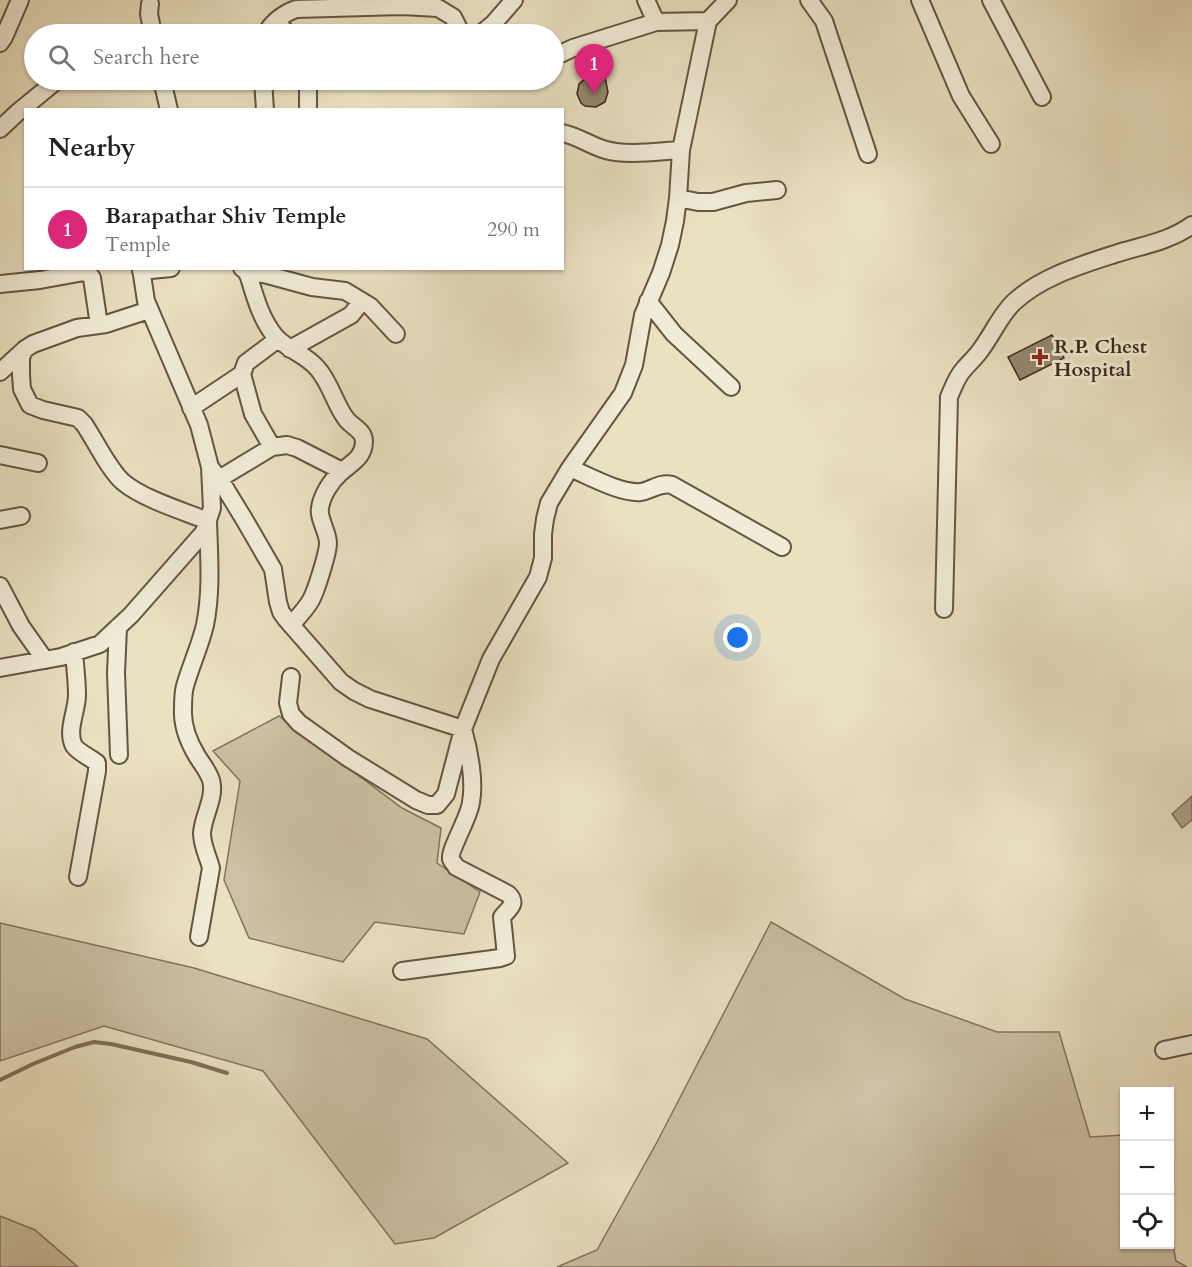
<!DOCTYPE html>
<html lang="en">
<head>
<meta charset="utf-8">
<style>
	body { margin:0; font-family:Cardo,serif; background:#f2f2f2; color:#202124 }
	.controls { position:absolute; right:18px; bottom:18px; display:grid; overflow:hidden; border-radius:0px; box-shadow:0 2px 4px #0004 }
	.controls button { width:54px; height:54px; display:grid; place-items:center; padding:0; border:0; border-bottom:2px solid #e0e0e0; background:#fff; color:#202124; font:30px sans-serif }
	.you { position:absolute; left:738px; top:638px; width:21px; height:21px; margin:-15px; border:4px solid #fff; border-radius:50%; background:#1a73e8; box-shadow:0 0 0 9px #1a73e833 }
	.badge { display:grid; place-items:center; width:39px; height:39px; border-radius:50%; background:#db2777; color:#fff; font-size:20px; font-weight:700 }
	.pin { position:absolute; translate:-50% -50px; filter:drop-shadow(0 2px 3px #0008) }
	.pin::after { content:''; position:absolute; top:32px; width:21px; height:18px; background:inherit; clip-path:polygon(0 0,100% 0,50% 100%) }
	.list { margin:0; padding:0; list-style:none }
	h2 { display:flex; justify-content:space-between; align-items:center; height:78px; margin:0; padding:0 24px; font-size:26px }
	h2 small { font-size:20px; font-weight:400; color:#757577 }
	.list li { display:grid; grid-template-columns:39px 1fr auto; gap:18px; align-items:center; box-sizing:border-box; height:84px; padding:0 24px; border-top:2px solid #e0e0e0 }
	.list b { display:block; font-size:22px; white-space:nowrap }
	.list p { margin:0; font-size:20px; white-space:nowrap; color:#757577 }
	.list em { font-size:20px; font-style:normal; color:#757577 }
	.icon { flex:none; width:33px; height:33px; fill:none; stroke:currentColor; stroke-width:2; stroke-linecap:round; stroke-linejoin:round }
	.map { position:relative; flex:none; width:1192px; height:1267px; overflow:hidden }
	.search { position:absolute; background:#fff; box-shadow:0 2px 4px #0004; left:24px; top:24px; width:540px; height:66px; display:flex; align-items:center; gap:15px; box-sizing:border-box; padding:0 21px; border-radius:33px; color:#757577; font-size:22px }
	.panel { position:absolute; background:#fff; box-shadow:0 2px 4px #0004; left:24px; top:108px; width:540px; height:162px; border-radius:0px }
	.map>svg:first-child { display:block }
</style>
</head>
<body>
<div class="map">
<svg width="1192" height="1267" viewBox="0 0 1192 1267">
	<rect width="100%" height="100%" fill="#eae1c1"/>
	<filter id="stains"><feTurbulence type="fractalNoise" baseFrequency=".00333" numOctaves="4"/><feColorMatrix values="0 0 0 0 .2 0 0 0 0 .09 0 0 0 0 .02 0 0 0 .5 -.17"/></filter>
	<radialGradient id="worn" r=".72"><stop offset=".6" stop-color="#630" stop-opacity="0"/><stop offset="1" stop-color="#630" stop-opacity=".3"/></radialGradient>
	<path fill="#ccc1a4" stroke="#82745e" stroke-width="1.5" d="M279 716 402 808 441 828 437 863 480 892 464 934 375 922 343 962 249 938 224 880 240 781 213 751Z
		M771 922 905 999 997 1032H1059L1090 1137 1124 1135V1244H1170V1229L1176 1261 1187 1267H557L597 1250 657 1142Z
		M0 923 194 968 427 1039 568 1163 434 1238 395 1244 263 1071 104 1026 0 1061Z
		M0 1216 35 1230 78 1267H0Z"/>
	<path fill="#ada188" stroke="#7e705b" stroke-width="1.5" d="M1192 796V820L1182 828 1172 814Z"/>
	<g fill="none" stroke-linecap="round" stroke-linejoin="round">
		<path stroke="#7e705b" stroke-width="4" d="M0 1080 33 1064 75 1047 94 1042 111 1044 191 1062 227 1073"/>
	</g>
	<path fill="#958770" stroke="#382618" stroke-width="1.5" d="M591 76 601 79 605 77 608 92 605 102 596 107 585 106 581 103 577 94 579 84 586 78Z
		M1052 335 1064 358 1020 380 1008 357Z"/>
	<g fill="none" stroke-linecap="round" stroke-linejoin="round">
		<defs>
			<path id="minor" d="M646 0 656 22
				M809 0 824 21 868 154
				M920 0 961 96 991 144
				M991 0 1042 97
				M150 4 149 14 153 34
				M275 22 289 34
				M266 34C271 23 284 13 296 9L402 6 438 8 453 17 458 27 460 34
				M481 34 493 24 514 0
				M0 43 4 37 20 0
				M554 57 573 48 656 22 708 21
				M162 80 169 110
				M263 80 265 110
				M308 80V110
				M0 129 17 113 56 81 60 80
				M562 133C578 136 591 146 606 150 627 156 659 151 681 150
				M678 198 698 202H713L746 193 777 190
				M242 268 246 271 249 277C255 297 261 319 275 336 287 350 306 354 318 369 331 384 336 407 347 420 353 427 364 431 364 441 364 458 351 463 340 473 331 481 322 495 320 508 318 518 328 532 328 543 328 553 316 591 311 600 306 609 298 617 291 625
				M141 271 171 268
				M246 271 264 274 312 287 345 291 370 306 396 334
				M0 284 40 280 84 272 89 274 92 278 99 325
				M648 301 674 334 731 387
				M149 310 106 324 77 328 33 344 25 349 21 357V375L22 389 30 405 43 410 78 418 84 424C95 440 109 470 123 482 143 499 183 511 208 521 209 556 212 590 205 625 200 646 191 665 185 686 183 693 183 701 183 709 182 726 188 741 197 756 202 764 208 771 211 780 216 797 203 816 202 833 202 846 208 856 211 868L199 937
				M290 349 351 315 362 301
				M0 372 24 350
				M191 408 242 374
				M272 447 253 414 242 374 246 363 278 339
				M0 455 38 463
				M210 467 222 483 244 519 273 569 278 602 281 612 286 619 341 682 354 691 370 699 463 729C469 750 475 781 471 802 470 816 449 850 451 859 452 862 455 864 456 867L508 894C518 904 509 908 502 917L506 956 500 958 402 971
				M570 468C589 476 621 494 641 492 652 490 660 482 672 485L782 547
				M219 479 272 447 287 445 297 448 342 471
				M0 520 21 516
				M0 586 21 626 45 660
				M944 609 949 397C953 388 957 376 964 369 970 362 977 356 982 348 993 333 1000 316 1013 303 1040 277 1081 265 1115 254 1143 245 1168 242 1192 225
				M118 627 116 673 119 755
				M74 652C75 666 77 681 77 695 77 711 66 731 74 746 78 752 91 758 97 763V771L78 877
				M0 668 61 657 100 644 131 615 204 532 212 508 210 467 199 425 146 301 141 268
				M291 677 288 703 291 714 299 723 348 758 416 800 428 805H437L446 794 463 729 491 659 538 577 543 558V534L545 519 549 503 570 468 623 393 634 365 643 315 661 273 670 245 675 221 678 198 681 150 708 21 728 0
				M1164 1050 1192 1044"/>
		</defs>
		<use href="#minor" stroke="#645542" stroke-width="20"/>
		<use href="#minor" stroke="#f1ecd7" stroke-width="16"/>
	</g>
	<path fill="#8f2418" stroke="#f1ecd7" stroke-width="2" d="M1037 348h6v6h6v6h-6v6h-6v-6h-6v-6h6z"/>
	<g text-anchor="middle" stroke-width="6" stroke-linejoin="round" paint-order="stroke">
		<g font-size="20" font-weight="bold" fill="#382618" stroke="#f1ecd7" text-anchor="start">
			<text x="1054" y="353">R.P. Chest<tspan x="1054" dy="23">Hospital</tspan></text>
		</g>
	</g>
	<rect width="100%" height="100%" filter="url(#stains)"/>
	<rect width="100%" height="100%" fill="url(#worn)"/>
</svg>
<div class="controls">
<button>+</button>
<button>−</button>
<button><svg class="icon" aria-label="locate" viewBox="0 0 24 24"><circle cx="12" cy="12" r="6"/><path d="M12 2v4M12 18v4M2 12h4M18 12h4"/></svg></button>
</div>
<div class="you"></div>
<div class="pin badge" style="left:594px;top:94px">1</div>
<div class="search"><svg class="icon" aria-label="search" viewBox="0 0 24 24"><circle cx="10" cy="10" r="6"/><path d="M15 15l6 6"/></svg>Search here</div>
<section class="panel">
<h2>Nearby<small></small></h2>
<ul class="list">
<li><span class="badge">1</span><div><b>Barapathar Shiv Temple</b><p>Temple</p></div><em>290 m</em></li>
</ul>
</section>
</div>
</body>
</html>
